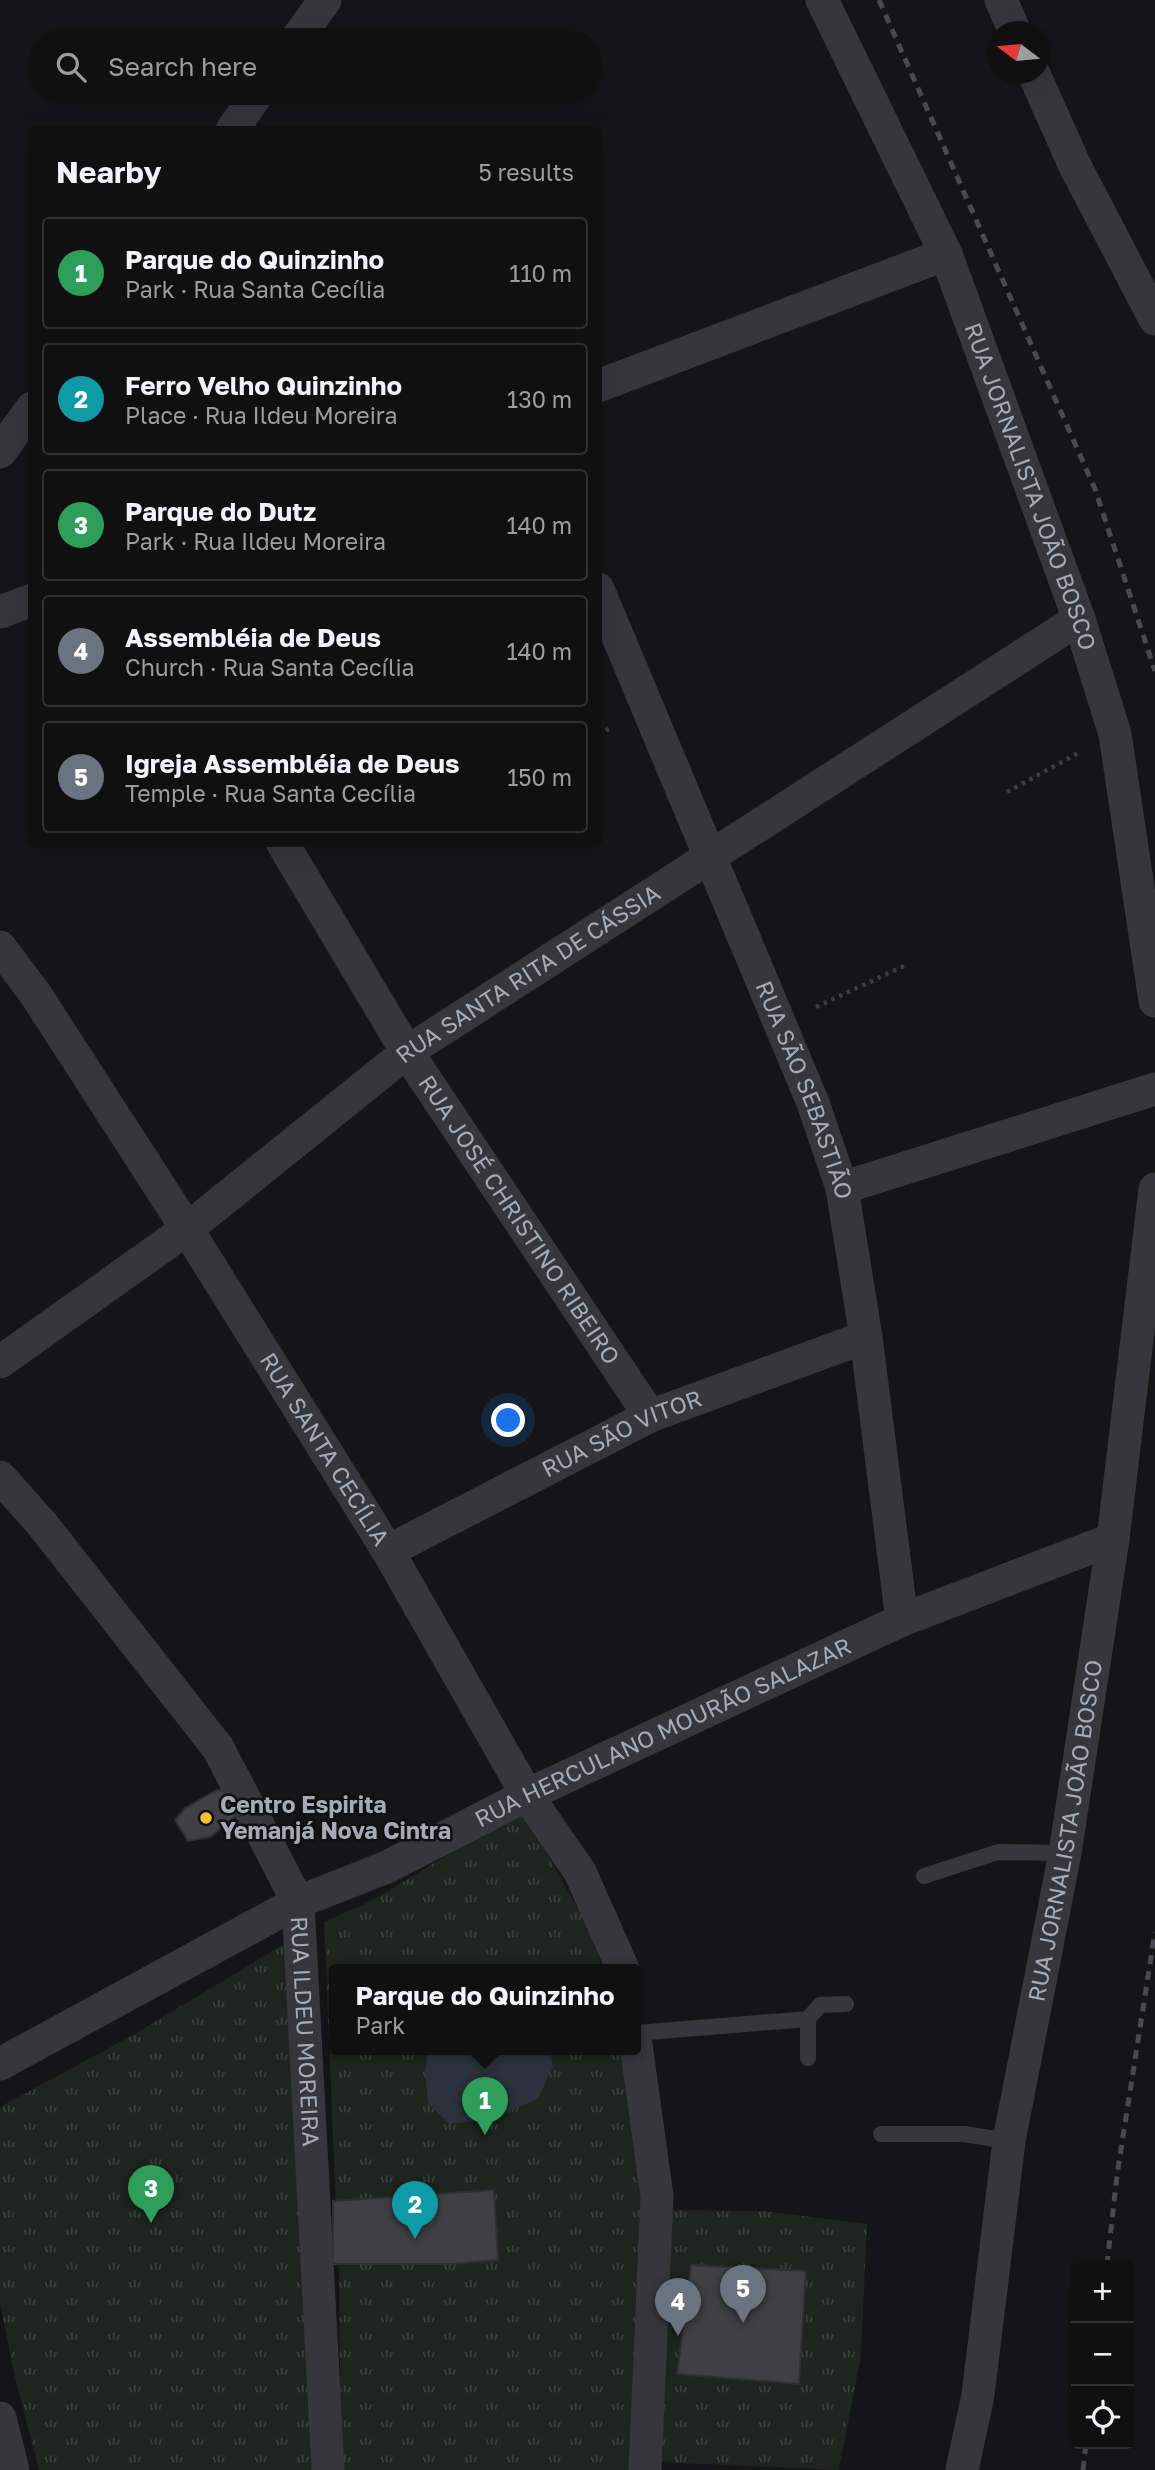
<!DOCTYPE html>
<html lang="en">
<head>
<meta charset="utf-8">
<style>
	body { margin:0; font-family:"Golos Text",sans-serif; background:#1e1e1f; color:#f1f3f6 }
	.controls { position:absolute; right:21px; bottom:21px; display:grid; overflow:hidden; border-radius:7px; box-shadow:0 7px 28px #0002 }
	.controls button { width:63px; height:63px; display:grid; place-items:center; padding:0; border:0; border-bottom:2px solid #303031; background:#101011; color:#f1f3f6; font:35px sans-serif }
	.compass { position:absolute; left:987px; top:21px; width:63px; height:63px; border-radius:50%; background:#101011; box-shadow:0 7px 28px #0002; rotate:286deg }
	.you { position:absolute; left:509px; top:1421px; width:24px; height:24px; margin:-18px; border:5px solid #fff; border-radius:50%; background:#1a73e8; box-shadow:0 0 0 10px #1a73e833 }
	.badge { display:grid; place-items:center; width:46px; height:46px; border-radius:50%; background:#1a73e8; color:#fff; font-size:23px; font-weight:700 }
	.pin { position:absolute; translate:-50% -58px; filter:drop-shadow(0 2px 4px #0008) }
	.pin::after { content:''; position:absolute; top:37px; width:24px; height:21px; background:inherit; clip-path:polygon(0 0,100% 0,50% 100%) }
	.popup { position:absolute; left:329px; top:1964px; width:312px; height:91px; box-sizing:border-box; display:grid; place-content:center; border-radius:7px; background:#101011; filter:drop-shadow(0 2px 5px #0005); font-size:23px; white-space:nowrap; color:#9c9d9f }
	.popup b { font-size:26px; color:#f1f3f6 }
	.popup::after { content:''; position:absolute; left:50%; top:100%; margin-left:-14px; border:14px solid transparent; border-top-color:#101011 }
	.list { margin:0; padding:0; list-style:none }
	h2 { display:flex; justify-content:space-between; align-items:center; height:91px; margin:0; padding:0 28px; font-size:30px }
	h2 small { font-size:23px; font-weight:400; color:#9c9d9f }
	.list li { display:grid; grid-template-columns:46px 1fr auto; gap:21px; align-items:center; box-sizing:border-box; height:112px; margin:0 14px 14px; padding:0 14px; border:2px solid #303031; border-radius:7px }
	.list b { display:block; font-size:26px; white-space:nowrap }
	.list p { margin:0; font-size:23px; white-space:nowrap; color:#9c9d9f }
	.list em { font-size:23px; font-style:normal; color:#9c9d9f }
	.icon { flex:none; width:38px; height:38px; fill:none; stroke:currentColor; stroke-width:2; stroke-linecap:round; stroke-linejoin:round }
	.map { position:relative; flex:none; width:1155px; height:2470px; overflow:hidden }
	.search { position:absolute; background:#101011; box-shadow:0 7px 28px #0002; left:28px; top:28px; width:574px; height:77px; display:flex; align-items:center; gap:18px; box-sizing:border-box; padding:0 24px; border-radius:38px; color:#9c9d9f; font-size:26px }
	.panel { position:absolute; background:#101011; box-shadow:0 7px 28px #0002; left:28px; top:126px; width:574px; height:721px; border-radius:7px }
	.map>svg:first-child { display:block }
</style>
</head>
<body>
<div class="map">
<svg width="1155" height="2470" viewBox="0 0 1155 2470">
	<defs>
		<pattern id="park-tufts" width="24" height="20" patternUnits="userSpaceOnUse" patternTransform="scale(1.75)"><rect width="24" height="20" fill="#1d251e"/><path d="M3 7l-1-3M5 7V3M7 7l1-3M15 17l-1-3M17 17v-4M19 17l1-3" fill="none" stroke="#3b423c"/></pattern>
	</defs>
	<rect width="100%" height="100%" fill="#151517"/>
	<path fill="url(#park-tufts)" d="M523 1810 587 1925 603 1969H335V2049H621L630 2099 644 2228 631 2470H341L339 2281 324 1922 371 1901Z
		M289 1941 312 2470H39L14 2373 0 2303V2107L133 2035Z
		M672 2210 761 2211 867 2224 861 2355 839 2470 659 2462Z"/>
	<path fill="#2b323b" d="M428 2049H550L553 2067 538 2099 489 2119 449 2124 428 2103 425 2072Z"/>
	<path fill="#3f3f44" stroke="#2f2f33" stroke-width="2" d="M217 1790 224 1791 237 1815 210 1837 188 1841 175 1820 185 1808Z
		M494 2190 498 2260 452 2264H333V2201Z
		M691 2265 806 2271 799 2384 677 2374Z"/>
	<g fill="none" stroke-linecap="round" stroke-linejoin="round">
		<path stroke="#3c3d43" stroke-width="4.5" stroke-dasharray="3.5 5" stroke-linecap="butt" d="M598 734 613 727
			M1007 792 1080 752
			M816 1007 904 966"/>
		<path stroke="#36363c" stroke-width="16" d="M924 1876 998 1852 1065 1853
			M636 2033 808 2019
			M808 2058V2019L820 2005 846 2004
			M881 2134H964L1009 2141"/>
		<g stroke="#36363c" stroke-width="33">
			<path id="s1" d="M822 0 946 254 1079 619 1115 734 1155 1001"/>
			<path d="M1001 0 1015 32"/>
			<path d="M296 40 325 0"/>
			<path d="M1034 74 1075 166 1155 319"/>
			<path d="M232 130 258 93"/>
			<path d="M598 386 946 254"/>
			<path d="M0 452 32 408"/>
			<path id="s2" d="M598 589 813 1103 842 1188 866 1337 902 1620"/>
			<path d="M0 612 32 600"/>
			<path id="s3" d="M283 844 407 1052 650 1416"/>
			<path id="s4" d="M0 947 36 995 187 1229 388 1551 527 1795 580 1872 623 1969"/>
			<path d="M842 1188 1155 1089"/>
			<path id="s5" d="M0 1362 187 1229 407 1052 1079 619"/>
			<path id="s6" d="M0 1477 42 1524 218 1748 298 1902 328 2470"/>
			<path id="s7" d="M388 1551 650 1416 866 1337"/>
			<path d="M636 2045 657 2196 645 2470"/>
			<path id="s8" d="M0 2064 298 1902 387 1867 527 1795 902 1620 1113 1539"/>
			<path d="M0 2418 13 2470"/>
			<path id="s9" d="M962 2470 978 2395 1009 2141 1065 1853 1113 1539 1155 1189"/>
		</g>
		<path stroke="#494a51" stroke-width="5" stroke-dasharray="9 7" stroke-linecap="butt" d="M879 0 1095 489 1155 671
			M1107 2265 1117 2175 1155 1932
			M1083 2470 1086 2444"/>
	</g>
	<circle fill="#f4c22f" stroke="#101012" stroke-width="2.5" cx="206" cy="1818" r="7"/>
	<g text-anchor="middle" stroke-width="5" stroke-linejoin="round" paint-order="stroke">
		<g font-size="23" fill="#a6aab7" stroke="#101012">
			<text dy="8" stroke="none"><textPath href="#s1" startOffset="530">RUA JORNALISTA JOÃO BOSCO</textPath></text>
			<text dy="8" stroke="none"><textPath href="#s5" startOffset="656">RUA SANTA RITA DE CÁSSIA</textPath></text>
			<text dy="8" stroke="none"><textPath href="#s2" startOffset="542">RUA SÃO SEBASTIÃO</textPath></text>
			<text dy="8" stroke="none"><textPath href="#s3" startOffset="444">RUA JOSÉ CHRISTINO RIBEIRO</textPath></text>
			<text dy="8" stroke="none"><textPath href="#s7" startOffset="262">RUA SÃO VITOR</textPath></text>
			<text dy="8" stroke="none"><textPath href="#s4" startOffset="598">RUA SANTA CECÍLIA</textPath></text>
			<text dy="8" stroke="none"><textPath href="#s8" startOffset="742">RUA HERCULANO MOURÃO SALAZAR</textPath></text>
			<text dy="8" stroke="none"><textPath href="#s9" startOffset="648">RUA JORNALISTA JOÃO BOSCO</textPath></text>
			<text dy="8" stroke="none"><textPath href="#s6" startOffset="651">RUA ILDEU MOREIRA</textPath></text>
		</g>
		<g font-size="23" font-weight="bold" fill="#a6aab7" stroke="#101012" text-anchor="start">
			<text x="220" y="1813">Centro Espirita<tspan x="220" dy="26">Yemanjá Nova Cintra</tspan></text>
		</g>
	</g>
</svg>
<div class="controls">
<button>+</button>
<button>−</button>
<button><svg class="icon" aria-label="locate" viewBox="0 0 24 24"><circle cx="12" cy="12" r="6"/><path d="M12 2v4M12 18v4M2 12h4M18 12h4"/></svg></button>
</div>
<svg class="compass" viewBox="-18 -18 36 36"><path d="M0-13l5 13h-10z" fill="#e53935"/><path d="M0 13l5-13h-10z" fill="#9c9d9f"/></svg>
<div class="you"></div>
<div class="pin badge" style="left:485px;top:2135px;background:#2e9e5b">1</div>
<div class="popup"><b>Parque do Quinzinho</b>Park</div>
<div class="pin badge" style="left:415px;top:2239px;background:#0f9aa8">2</div>
<div class="pin badge" style="left:151px;top:2223px;background:#2e9e5b">3</div>
<div class="pin badge" style="left:678px;top:2336px;background:#6b7280">4</div>
<div class="pin badge" style="left:743px;top:2323px;background:#6b7280">5</div>
<div class="search"><svg class="icon" aria-label="search" viewBox="0 0 24 24"><circle cx="10" cy="10" r="6"/><path d="M15 15l6 6"/></svg>Search here</div>
<section class="panel">
<h2>Nearby<small>5 results</small></h2>
<ul class="list">
<li><span class="badge" style="background:#2e9e5b">1</span><div><b>Parque do Quinzinho</b><p>Park · Rua Santa Cecília</p></div><em>110 m</em></li>
<li><span class="badge" style="background:#0f9aa8">2</span><div><b>Ferro Velho Quinzinho</b><p>Place · Rua Ildeu Moreira</p></div><em>130 m</em></li>
<li><span class="badge" style="background:#2e9e5b">3</span><div><b>Parque do Dutz</b><p>Park · Rua Ildeu Moreira</p></div><em>140 m</em></li>
<li><span class="badge" style="background:#6b7280">4</span><div><b>Assembléia de Deus</b><p>Church · Rua Santa Cecília</p></div><em>140 m</em></li>
<li><span class="badge" style="background:#6b7280">5</span><div><b>Igreja Assembléia de Deus</b><p>Temple · Rua Santa Cecília</p></div><em>150 m</em></li>
</ul>
</section>
</div>
</body>
</html>
